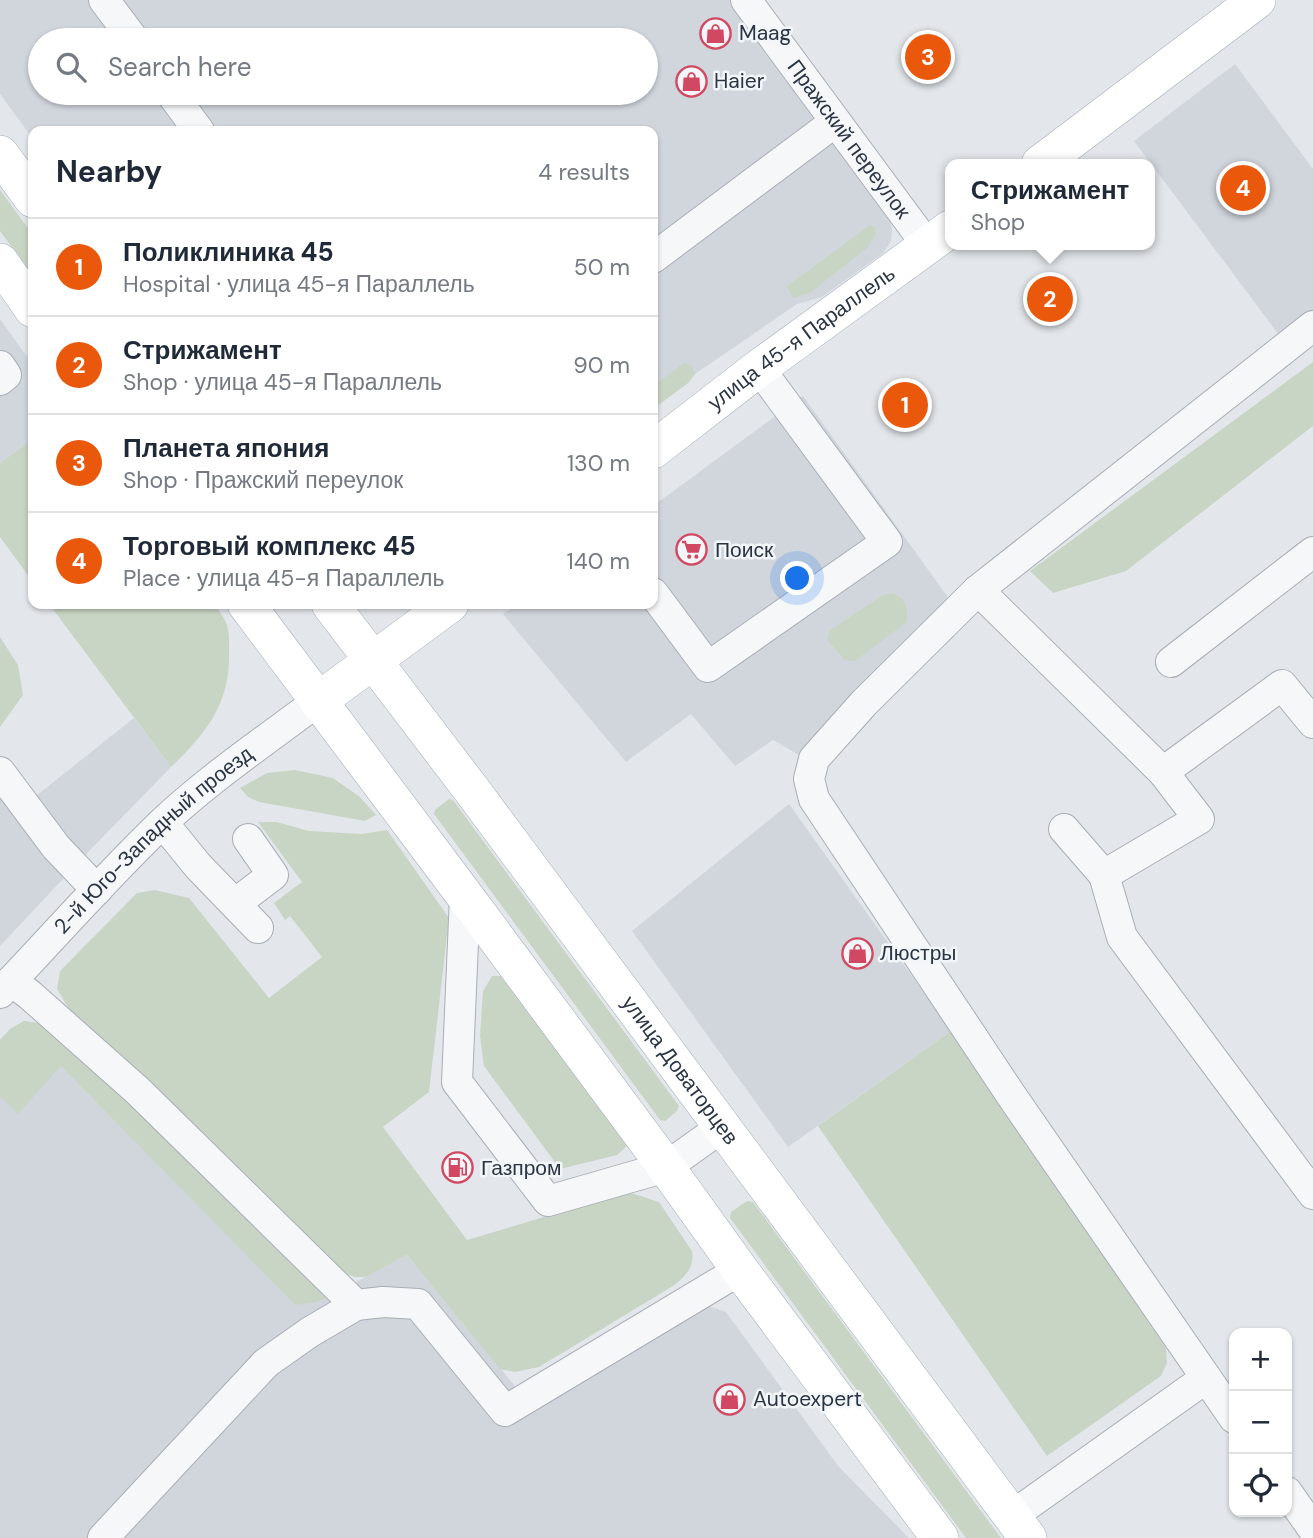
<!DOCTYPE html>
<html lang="en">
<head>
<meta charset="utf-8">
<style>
	body { margin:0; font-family:"DM Sans",sans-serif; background:#f2f2f3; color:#1f2937 }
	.controls { position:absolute; right:21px; bottom:21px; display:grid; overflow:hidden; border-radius:14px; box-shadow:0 2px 5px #0004 }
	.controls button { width:63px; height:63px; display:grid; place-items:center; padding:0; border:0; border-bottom:2px solid #e0e1e3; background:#fff; color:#1f2937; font:35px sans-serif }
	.you { position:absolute; left:798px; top:579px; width:24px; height:24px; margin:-18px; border:5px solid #fff; border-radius:50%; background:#1a73e8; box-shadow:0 0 0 10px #1a73e833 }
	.badge { display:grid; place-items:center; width:46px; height:46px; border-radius:50%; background:#ea580c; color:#fff; font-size:23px; font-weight:700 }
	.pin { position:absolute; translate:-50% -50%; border:4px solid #fff; box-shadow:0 2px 7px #0006 }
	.popup { position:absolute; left:945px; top:159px; width:210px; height:91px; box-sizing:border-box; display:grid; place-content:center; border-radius:14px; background:#fff; filter:drop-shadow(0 2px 5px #0005); font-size:23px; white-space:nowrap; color:#747a83 }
	.popup b { font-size:26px; color:#1f2937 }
	.popup::after { content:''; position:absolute; left:50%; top:100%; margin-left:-14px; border:14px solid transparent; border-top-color:#fff }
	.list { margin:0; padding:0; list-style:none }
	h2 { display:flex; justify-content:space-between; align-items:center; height:91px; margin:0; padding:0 28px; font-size:30px }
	h2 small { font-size:23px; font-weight:400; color:#747a83 }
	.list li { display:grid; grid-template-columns:46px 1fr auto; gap:21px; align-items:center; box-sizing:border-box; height:98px; padding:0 28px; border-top:2px solid #e0e1e3 }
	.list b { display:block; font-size:26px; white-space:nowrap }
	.list p { margin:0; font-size:23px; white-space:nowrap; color:#747a83 }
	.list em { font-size:23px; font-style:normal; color:#747a83 }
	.icon { flex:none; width:38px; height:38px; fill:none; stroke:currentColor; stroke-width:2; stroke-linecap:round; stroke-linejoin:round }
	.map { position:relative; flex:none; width:1313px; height:1538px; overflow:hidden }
	.search { position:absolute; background:#fff; box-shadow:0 2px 5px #0004; left:28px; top:28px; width:630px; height:77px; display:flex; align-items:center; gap:18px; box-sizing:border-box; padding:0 24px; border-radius:38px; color:#747a83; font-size:26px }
	.panel { position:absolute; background:#fff; box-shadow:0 2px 5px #0004; left:28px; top:126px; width:630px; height:483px; border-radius:14px }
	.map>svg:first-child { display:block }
</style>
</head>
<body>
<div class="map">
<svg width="1313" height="1538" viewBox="0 0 1313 1538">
	<rect width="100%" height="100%" fill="#e3e7eb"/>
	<path fill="#d1d6dd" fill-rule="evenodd" d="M0 0H730L889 218 892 228 891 241 883 253 822 297 797 304 695 374 688 383 653 409V131H33V139L0 94ZM40 40H646V93H40Z
		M1235 64 1313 169V316L1282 339 1134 141Z
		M0 319 33 365V439L0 463Z
		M803 396 955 607 823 729 799 755 773 740 735 766 691 714 626 762 503 614 518 604H653V506Z
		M134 718 171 767 92 848 0 946V799L7 793 17 811Z
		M789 804 951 1031 788 1147 632 931Z
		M24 1021 37 1023 328 1297 407 1255 533 1408 691 1307H710L726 1312 839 1467 909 1538H0V1040L10 1029Z"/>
	<path fill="#c9d5c4" d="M0 190 33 235V276L0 231Z
		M870 225 876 228 875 236 867 248 810 293 793 298 787 286Z
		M1313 362V426L1126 571 1053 593 1030 571Z
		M684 363 691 365 695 374 688 383 653 409V386Z
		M33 439V582L0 537V463Z
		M893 593 902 598 907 609V622L855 661 845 660 827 640 830 630 883 595Z
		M49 604H215C218 610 223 616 226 622 230 632 229 644 229 655 230 704 205 735 171 767Z
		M0 637 18 665 23 695 0 727Z
		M295 770 333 778 360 797 376 815 365 821 259 802 248 797 240 788 267 773Z
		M449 799 453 800 679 1106 677 1111 665 1121 660 1120 434 814 435 810Z
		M258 822H277L309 831 362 834 387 830 449 918 429 1092 383 1127 467 1240 628 1192 659 1202 692 1251C695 1267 685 1277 673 1286L539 1367 515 1372 500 1369 407 1255 366 1277H355L343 1273 69 1009 57 989 60 971 137 893 155 890 189 898 269 998 322 957 290 916 285 920 274 903 302 882Z
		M492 976H502L628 1145 617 1155 560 1169 484 1066 480 1036 483 991Z
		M24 1021 37 1023 58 1035 133 1101 328 1297 317 1302 295 1305 61 1066 18 1114 0 1097V1040L10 1029Z
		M951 1031 1166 1348 1167 1363 1161 1376 1047 1456 818 1126Z
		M747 1201 753 1202 1001 1538H966L730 1218 731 1212Z"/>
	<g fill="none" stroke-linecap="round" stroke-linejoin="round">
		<defs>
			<g id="minor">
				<path d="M104 0 134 40"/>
				<path id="s1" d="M746 0 927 245"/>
				<path d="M171 93 199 131"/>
				<path d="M653 258 835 122"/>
				<path d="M0 366 6 375 0 380"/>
				<path d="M978 590 1163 772 1199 819 1104 875 1122 937 1313 1194"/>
				<path d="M653 593 708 667 887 542 759 368"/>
				<path d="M1171 662 1313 552"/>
				<path d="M0 772 56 847 97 890"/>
				<path d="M1163 772 1282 685 1313 723"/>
				<path d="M163 823 198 866 258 928"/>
				<path d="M1064 829 1104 875"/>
				<path d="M465 896 457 1082 548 1201 666 1167 722 1127"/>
				<path d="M236 903 273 875 248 839"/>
				<path d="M11 981 30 995 138 1091 356 1305 383 1302 418 1304 505 1411 740 1270"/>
				<path id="s2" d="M0 993C54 936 106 877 162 823 210 778 266 740 318 701"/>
				<path d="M1234 1418 1011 1095 814 799 809 779 814 759 864 703 978 590 1313 326"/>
				<path d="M1287 1492 1313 1529"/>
				<path d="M1012 1516 1206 1378"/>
				<path d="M103 1538 266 1363 310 1332 356 1305"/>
			</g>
			<g id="major">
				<path d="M0 154 33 199"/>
				<path d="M1040 164 1257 0"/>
				<path d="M0 262 33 309"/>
				<path id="s3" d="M653 450 759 368 950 229"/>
				<path d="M246 604 465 896 666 1167 740 1270 940 1538"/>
				<path id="s4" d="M330 604 474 793 1028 1538"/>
				<path d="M318 701 450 604"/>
			</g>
		</defs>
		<use href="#minor" stroke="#a8aeb6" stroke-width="32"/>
		<use href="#major" stroke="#a2abb7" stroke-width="38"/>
		<use href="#minor" stroke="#f6f7f9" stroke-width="30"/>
		<use href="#major" stroke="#fff" stroke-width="37"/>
	</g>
	<defs>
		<symbol id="shop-ring" viewBox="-11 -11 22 22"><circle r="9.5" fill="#f3f6f8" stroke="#d14862" stroke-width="1.5"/><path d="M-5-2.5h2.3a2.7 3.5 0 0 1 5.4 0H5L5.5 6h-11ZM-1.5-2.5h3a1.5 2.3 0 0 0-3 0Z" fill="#d14862"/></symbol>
		<symbol id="supermarket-ring" viewBox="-11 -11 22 22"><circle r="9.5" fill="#f3f6f8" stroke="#d14862" stroke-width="1.5"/><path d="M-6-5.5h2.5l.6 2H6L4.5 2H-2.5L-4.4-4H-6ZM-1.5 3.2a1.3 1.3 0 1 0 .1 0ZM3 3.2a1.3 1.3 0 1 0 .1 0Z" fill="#d14862"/></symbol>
		<symbol id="fuel-ring" viewBox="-11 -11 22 22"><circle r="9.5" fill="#f3f6f8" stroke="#d14862" stroke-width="1.5"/><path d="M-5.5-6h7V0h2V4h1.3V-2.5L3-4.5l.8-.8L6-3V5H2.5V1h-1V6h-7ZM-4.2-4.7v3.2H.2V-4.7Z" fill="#d14862"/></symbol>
	</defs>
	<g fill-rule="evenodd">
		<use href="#shop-ring" x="698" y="16" width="35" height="35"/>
		<use href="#shop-ring" x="674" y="64" width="35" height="35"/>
		<use href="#supermarket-ring" x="674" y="532" width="35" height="35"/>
		<use href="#shop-ring" x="840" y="936" width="35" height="35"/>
		<use href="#fuel-ring" x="440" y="1150" width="35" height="35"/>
		<use href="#shop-ring" x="712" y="1382" width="35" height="35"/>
	</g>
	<g text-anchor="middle" stroke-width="5" stroke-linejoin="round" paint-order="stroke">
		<g font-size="21" fill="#2a3544" stroke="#f3f6f8" text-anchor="start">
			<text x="739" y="40">Maag</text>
			<text x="714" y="88">Haier</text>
			<text x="715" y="557">Поиск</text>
			<text x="880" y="960">Люстры</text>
			<text x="481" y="1175">Газпром</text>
			<text x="753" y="1406">Autoexpert</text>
		</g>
		<g font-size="21" fill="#2a3544" stroke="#f3f6f8">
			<text dy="7" stroke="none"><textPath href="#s1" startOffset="173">Пражский переулок</textPath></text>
			<text dy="7" stroke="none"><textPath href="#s3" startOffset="186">улица 45-я Параллель</textPath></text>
			<text dy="7" stroke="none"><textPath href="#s2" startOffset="217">2-й Юго-Западный проезд</textPath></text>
			<text dy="7" stroke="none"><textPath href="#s4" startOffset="583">улица Доваторцев</textPath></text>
		</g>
	</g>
</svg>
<div class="controls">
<button>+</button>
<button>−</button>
<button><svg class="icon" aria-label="locate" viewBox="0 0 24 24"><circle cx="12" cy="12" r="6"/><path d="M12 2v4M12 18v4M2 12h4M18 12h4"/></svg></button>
</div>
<div class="you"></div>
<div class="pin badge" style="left:905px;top:405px">1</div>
<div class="pin badge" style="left:1050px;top:299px">2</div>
<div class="popup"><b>Стрижамент</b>Shop</div>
<div class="pin badge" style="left:928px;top:57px">3</div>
<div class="pin badge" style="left:1243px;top:188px">4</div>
<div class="search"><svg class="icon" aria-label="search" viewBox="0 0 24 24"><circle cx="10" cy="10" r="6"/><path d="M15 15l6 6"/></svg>Search here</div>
<section class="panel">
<h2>Nearby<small>4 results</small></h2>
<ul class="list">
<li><span class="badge">1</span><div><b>Поликлиника 45</b><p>Hospital · улица 45-я Параллель</p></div><em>50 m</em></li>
<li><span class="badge">2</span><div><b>Стрижамент</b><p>Shop · улица 45-я Параллель</p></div><em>90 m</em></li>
<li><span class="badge">3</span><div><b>Планета япония</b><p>Shop · Пражский переулок</p></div><em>130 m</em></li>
<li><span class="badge">4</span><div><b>Торговый комплекс 45</b><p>Place · улица 45-я Параллель</p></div><em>140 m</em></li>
</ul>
</section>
</div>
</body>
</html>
